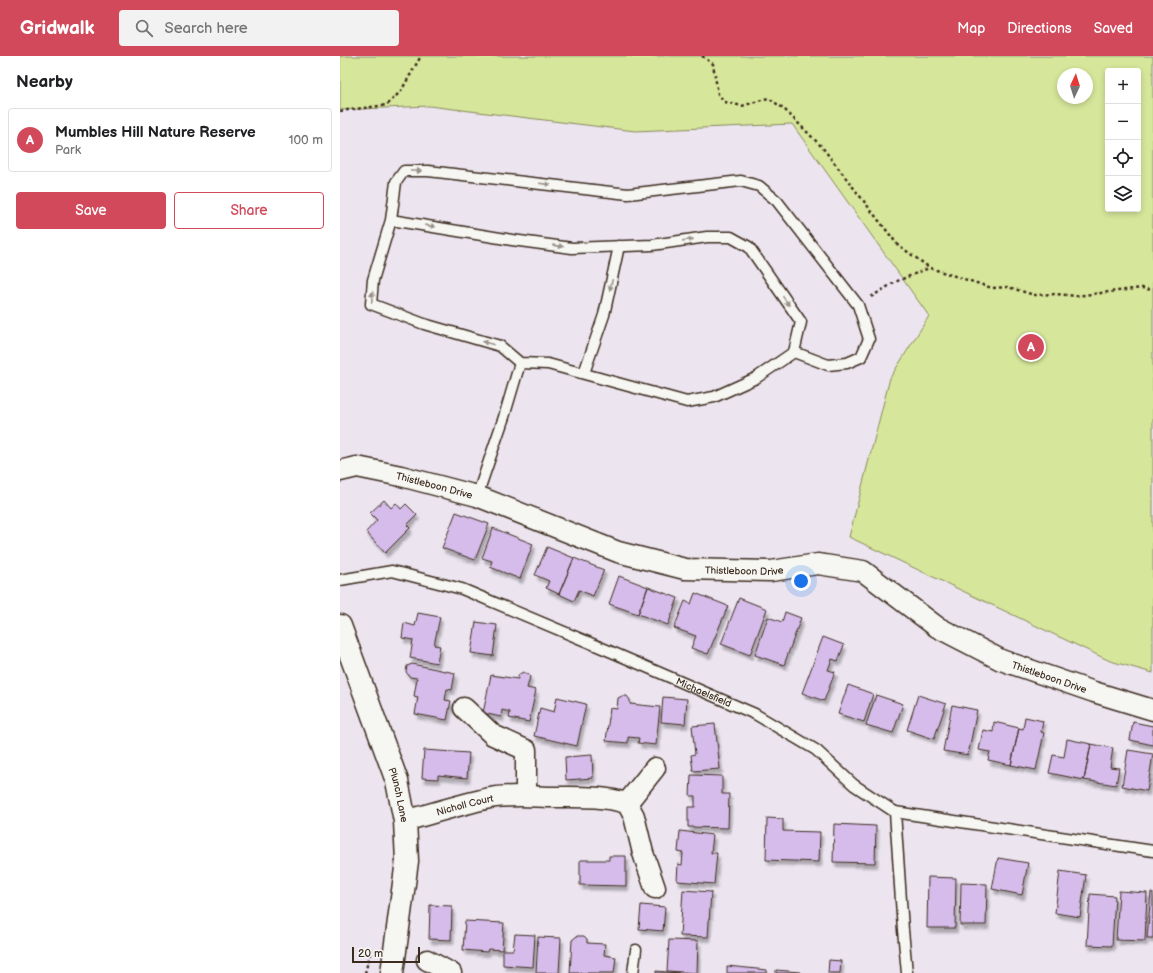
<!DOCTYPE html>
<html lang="en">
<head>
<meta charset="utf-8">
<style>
	body { margin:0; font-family:"Balsamiq Sans",sans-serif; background:#f2f2f2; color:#202124 }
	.controls { position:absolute; right:12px; top:12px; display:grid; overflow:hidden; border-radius:4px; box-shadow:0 2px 6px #0003 }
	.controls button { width:36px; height:36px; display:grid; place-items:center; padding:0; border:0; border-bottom:1px solid #e0e0e0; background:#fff; color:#202124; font:20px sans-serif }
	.compass { position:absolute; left:717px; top:12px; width:36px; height:36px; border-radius:50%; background:#fff; box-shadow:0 2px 6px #0003; rotate:4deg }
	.scale { position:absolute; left:12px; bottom:10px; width:68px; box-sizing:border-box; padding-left:4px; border:2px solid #3b2a1e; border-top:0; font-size:11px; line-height:14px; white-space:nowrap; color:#3b2a1e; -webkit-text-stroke:3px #f6f6f2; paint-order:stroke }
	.you { position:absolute; left:461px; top:525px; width:14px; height:14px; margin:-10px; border:3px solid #fff; border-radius:50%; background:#1a73e8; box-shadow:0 0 0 6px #1a73e833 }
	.badge { display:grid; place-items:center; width:26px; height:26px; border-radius:50%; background:#d1495b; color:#fff; font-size:13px; font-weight:700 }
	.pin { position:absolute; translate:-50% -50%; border:2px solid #fff; box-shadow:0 1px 4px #0006 }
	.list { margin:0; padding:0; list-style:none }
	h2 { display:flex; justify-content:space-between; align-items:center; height:52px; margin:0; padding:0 16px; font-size:17px }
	h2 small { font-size:13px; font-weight:400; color:#757577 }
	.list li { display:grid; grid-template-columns:26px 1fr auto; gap:12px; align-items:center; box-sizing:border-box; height:64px; margin:0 8px 8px; padding:0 8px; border:1px solid #e0e0e0; border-radius:4px }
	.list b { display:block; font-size:15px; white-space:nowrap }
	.list p { margin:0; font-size:13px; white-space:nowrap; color:#757577 }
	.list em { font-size:13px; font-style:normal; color:#757577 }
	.actions { display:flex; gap:8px; padding:12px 16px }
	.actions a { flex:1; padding:9px 0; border:1px solid #d1495b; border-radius:4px; text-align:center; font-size:14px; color:#d1495b }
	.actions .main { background:#d1495b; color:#fff }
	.icon { flex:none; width:22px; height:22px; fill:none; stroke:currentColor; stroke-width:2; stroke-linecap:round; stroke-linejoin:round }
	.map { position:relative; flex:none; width:813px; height:917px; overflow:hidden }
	header { display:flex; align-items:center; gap:24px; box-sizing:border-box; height:56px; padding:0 20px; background:#d1495b; color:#fff }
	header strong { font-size:19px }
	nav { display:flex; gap:22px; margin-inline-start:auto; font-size:14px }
	.search { width:280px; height:36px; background:#f2f2f2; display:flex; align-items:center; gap:10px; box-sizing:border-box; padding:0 14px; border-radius:4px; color:#757577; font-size:15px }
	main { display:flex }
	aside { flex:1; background:#fff }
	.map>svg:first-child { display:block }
</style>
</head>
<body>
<header>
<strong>Gridwalk</strong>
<div class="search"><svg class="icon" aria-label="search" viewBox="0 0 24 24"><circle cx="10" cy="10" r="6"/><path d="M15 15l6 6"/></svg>Search here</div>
<nav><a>Map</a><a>Directions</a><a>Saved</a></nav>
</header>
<main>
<aside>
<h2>Nearby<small></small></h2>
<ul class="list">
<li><span class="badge">A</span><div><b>Mumbles Hill Nature Reserve</b><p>Park</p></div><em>100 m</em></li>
</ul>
<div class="actions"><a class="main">Save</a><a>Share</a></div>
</aside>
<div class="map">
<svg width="813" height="917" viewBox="0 0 813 917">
	<defs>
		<filter id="shadow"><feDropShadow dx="2.5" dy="4.5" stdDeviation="1" flood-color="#0004"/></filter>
	</defs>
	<rect width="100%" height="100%" fill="#ece5f0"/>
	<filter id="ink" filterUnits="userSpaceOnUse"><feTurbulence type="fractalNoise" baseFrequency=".025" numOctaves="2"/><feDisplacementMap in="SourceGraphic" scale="8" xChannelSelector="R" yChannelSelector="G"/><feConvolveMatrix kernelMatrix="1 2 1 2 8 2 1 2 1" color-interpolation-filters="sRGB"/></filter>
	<g filter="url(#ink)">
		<path fill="#d6e69a" stroke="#88885c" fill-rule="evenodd" d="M0 0H813V617L770 605 509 481 550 322 589 260 452 68 295 75 89 50 0 54ZM768 15H798V153H768ZM723 18H747V42H723Z"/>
		<path fill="#d6bceb" stroke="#3b2a1e" filter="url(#shadow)" d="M44 444 51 452 56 447 61 453 66 448 77 459 67 469 70 472 45 497 26 476 37 464 30 457Z
			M116 456 149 468 135 504 102 492Z
			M153 472 193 488 180 523 150 511 152 505 142 502Z
			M207 491 234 502 219 538 206 532 209 525 195 519Z
			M234 502 264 514 253 540 239 534 234 545 219 538Z
			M279 520 308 531 298 558 269 548Z
			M308 531 338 542 328 569 298 558Z
			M355 537 388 550 368 598 351 592 356 580 334 572 345 545 351 548Z
			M399 542 427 553 410 599 381 588Z
			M445 556 461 562 444 609 415 599 428 561 442 566Z
			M78 557 100 561 94 589 100 590 97 607 70 602 73 584 62 582 64 567 75 570Z
			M136 566 157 569 153 600 131 597Z
			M483 581 504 589 498 605 492 603 488 614 495 616 484 645 462 637Z
			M72 608 115 617 112 634 107 633 105 644 111 645 107 664 75 658 78 641 74 640 77 622 70 621 66 616 67 610Z
			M183 616 188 618 190 621 187 632 196 634 189 666 169 662 170 656 162 654 161 661 143 657 151 619 178 623V619Z
			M508 629 533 638 524 666 498 658Z
			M536 639 563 648 553 677 526 669Z
			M578 639 606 648 594 683 567 674Z
			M282 640H287L290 644V648L320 651 316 689 298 687 299 682 288 681V687L266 685 270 652 277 653 278 642Z
			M217 641 246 648 237 690 194 680 200 652 214 656Z
			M323 641 347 643 345 668 321 666Z
			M612 649 637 654 628 699 603 695Z
			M685 661 703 665 701 676 704 677 696 714 671 709 679 672 683 673Z
			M654 666 679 672 671 709 648 704 650 696 639 694 643 674 653 676Z
			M793 666 813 670V689L790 684Z
			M375 668 380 713 353 715 351 699 355 698 352 670Z
			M727 683 751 688 744 724 709 717 713 699 724 701Z
			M751 688 773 692 770 711 779 712 776 729 744 724Z
			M84 694 129 697 127 722 98 719V723L82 722Z
			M788 694 813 698 807 735 782 730Z
			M252 699 253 722 226 724 225 701Z
			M351 719 382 720V738H389L388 772 348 771V751H355V740H350Z
			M427 762 443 763V775L480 776 479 806 426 804Z
			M494 768 536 770 535 807 493 806Z
			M340 775 373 779 371 797H377L374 828 337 825 338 808 342 809 343 797 338 796Z
			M269 800H286V830L240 829V804H269Z
			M658 802 688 807 682 839 652 833Z
			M720 815 746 819 740 861 715 857Z
			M588 821 616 822 615 872H587Z
			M621 827 647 828 646 869H620Z
			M343 834 371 836 368 881 340 880Z
			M779 835 807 837 805 885 776 884Z
			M811 836 813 837V882H807Z
			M750 838 775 840 772 890 747 889Z
			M90 849 112 850 111 884 89 883Z
			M301 849 325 851 323 875 299 873Z
			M125 865 164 867 162 894 148 893 147 896 123 894Z
			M175 878 195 879 193 911 163 909V894H173Z
			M237 880H244L247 883V887L265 888 264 899 276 901 274 917H230L232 884Z
			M198 881 221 882 219 917H196Z
			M329 884 358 885 357 917 327 915Z
			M489 904 501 905 500 917H488Z
			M387 910 427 914V917H387Z
			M436 914 460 916V917H436Z
			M316 915 339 917H316Z"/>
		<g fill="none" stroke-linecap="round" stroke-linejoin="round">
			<defs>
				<g id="lane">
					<path d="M51 164 172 184 232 192 312 189 367 181H391L409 191 461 266 454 296 416 322 374 341 347 346 208 308 180 307 160 290 84 268 31 248 33 224 51 164 56 126 64 115H88L288 138 401 125 419 130 437 145 518 249 529 283 521 301 507 307 488 309 454 296"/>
					<path d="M244 317 264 259 279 190"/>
					<path d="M137 440 164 361 180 307"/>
					<path id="s1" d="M0 524 52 515 122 533 274 597 415 658 476 694 514 729 555 756 563 874 567 917"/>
					<path d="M555 756 813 795"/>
					<path d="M293 917 296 894"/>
				</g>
				<g id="street">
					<path id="s2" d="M0 415 17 411 61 420 137 440 278 496 345 513 431 515 478 508 523 515 597 571 661 604 754 636 813 654"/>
					<path d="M124 652 153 679 186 694V739"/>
					<path d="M287 747 315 712"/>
					<path id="s3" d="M65 765C93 757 122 748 150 742 173 738 195 741 217 741 242 741 262 740 287 747L294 760 303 797 315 832"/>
					<path d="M87 904 111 917"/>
				</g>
				<g id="secondary">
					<path id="s4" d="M0 570 57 725 65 765 67 805 52 917"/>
				</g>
			</defs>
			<use href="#lane" stroke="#3b2a1e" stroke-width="13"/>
			<use href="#street" stroke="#3b2a1e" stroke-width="23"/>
			<use href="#secondary" stroke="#3b2a1e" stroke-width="25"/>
			<path stroke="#3b2a1e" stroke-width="2.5" stroke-dasharray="3 3" stroke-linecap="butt" d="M362 0 373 8 378 38 385 46 402 50 428 42 443 52 482 91 557 188 590 212 652 232 668 231 694 239 716 238 736 240 802 232 813 234
				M0 55 47 49 61 35 81 0
				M531 241 555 226 589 212
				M25 917 30 898"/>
			<use href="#lane" stroke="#f6f6f2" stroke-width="10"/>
			<use href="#street" stroke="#f6f6f2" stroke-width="20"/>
			<use href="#secondary" stroke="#f6f6f2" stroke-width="22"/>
		</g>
		<defs><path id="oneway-solid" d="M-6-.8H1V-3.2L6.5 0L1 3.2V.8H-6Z"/></defs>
		<g fill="#989088">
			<use href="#oneway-solid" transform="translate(76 115)"/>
			<use href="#oneway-solid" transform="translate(205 128) rotate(7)"/>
			<use href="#oneway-solid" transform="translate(90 170) rotate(9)"/>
			<use href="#oneway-solid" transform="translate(348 184) rotate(-8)"/>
			<use href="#oneway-solid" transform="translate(218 190) rotate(8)"/>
			<use href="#oneway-solid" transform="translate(271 229) rotate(104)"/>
			<use href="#oneway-solid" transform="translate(32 241) rotate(-88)"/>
			<use href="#oneway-solid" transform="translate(446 245) rotate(55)"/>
			<use href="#oneway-solid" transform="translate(148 287) rotate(-164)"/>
		</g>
	</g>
	<g text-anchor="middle" stroke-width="3.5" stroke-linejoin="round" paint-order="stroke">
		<g font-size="10" fill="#3b2a1e" stroke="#f6f6f2">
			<text dy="4" stroke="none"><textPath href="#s2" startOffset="97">Thistleboon Drive</textPath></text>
			<text dy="4" stroke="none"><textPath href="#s2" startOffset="421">Thistleboon Drive</textPath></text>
			<text dy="4" stroke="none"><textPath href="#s2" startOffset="757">Thistleboon Drive</textPath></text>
			<text dy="4" stroke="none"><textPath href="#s1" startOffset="388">Michaelsfield</textPath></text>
			<text dy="4" stroke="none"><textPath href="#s4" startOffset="179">Plunch Lane</textPath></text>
			<text dy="4" stroke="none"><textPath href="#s3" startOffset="62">Nicholl Court</textPath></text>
		</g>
	</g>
</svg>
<div class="controls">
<button>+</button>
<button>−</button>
<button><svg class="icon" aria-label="locate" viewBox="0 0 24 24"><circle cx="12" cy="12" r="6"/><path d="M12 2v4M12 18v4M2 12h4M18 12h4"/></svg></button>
<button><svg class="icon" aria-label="layers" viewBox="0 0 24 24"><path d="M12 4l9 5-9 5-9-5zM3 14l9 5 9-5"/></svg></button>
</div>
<svg class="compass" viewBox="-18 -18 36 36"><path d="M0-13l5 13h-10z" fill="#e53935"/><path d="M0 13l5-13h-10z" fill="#757577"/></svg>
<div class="scale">20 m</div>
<div class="you"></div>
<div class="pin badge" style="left:691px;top:291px">A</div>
</div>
</main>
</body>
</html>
